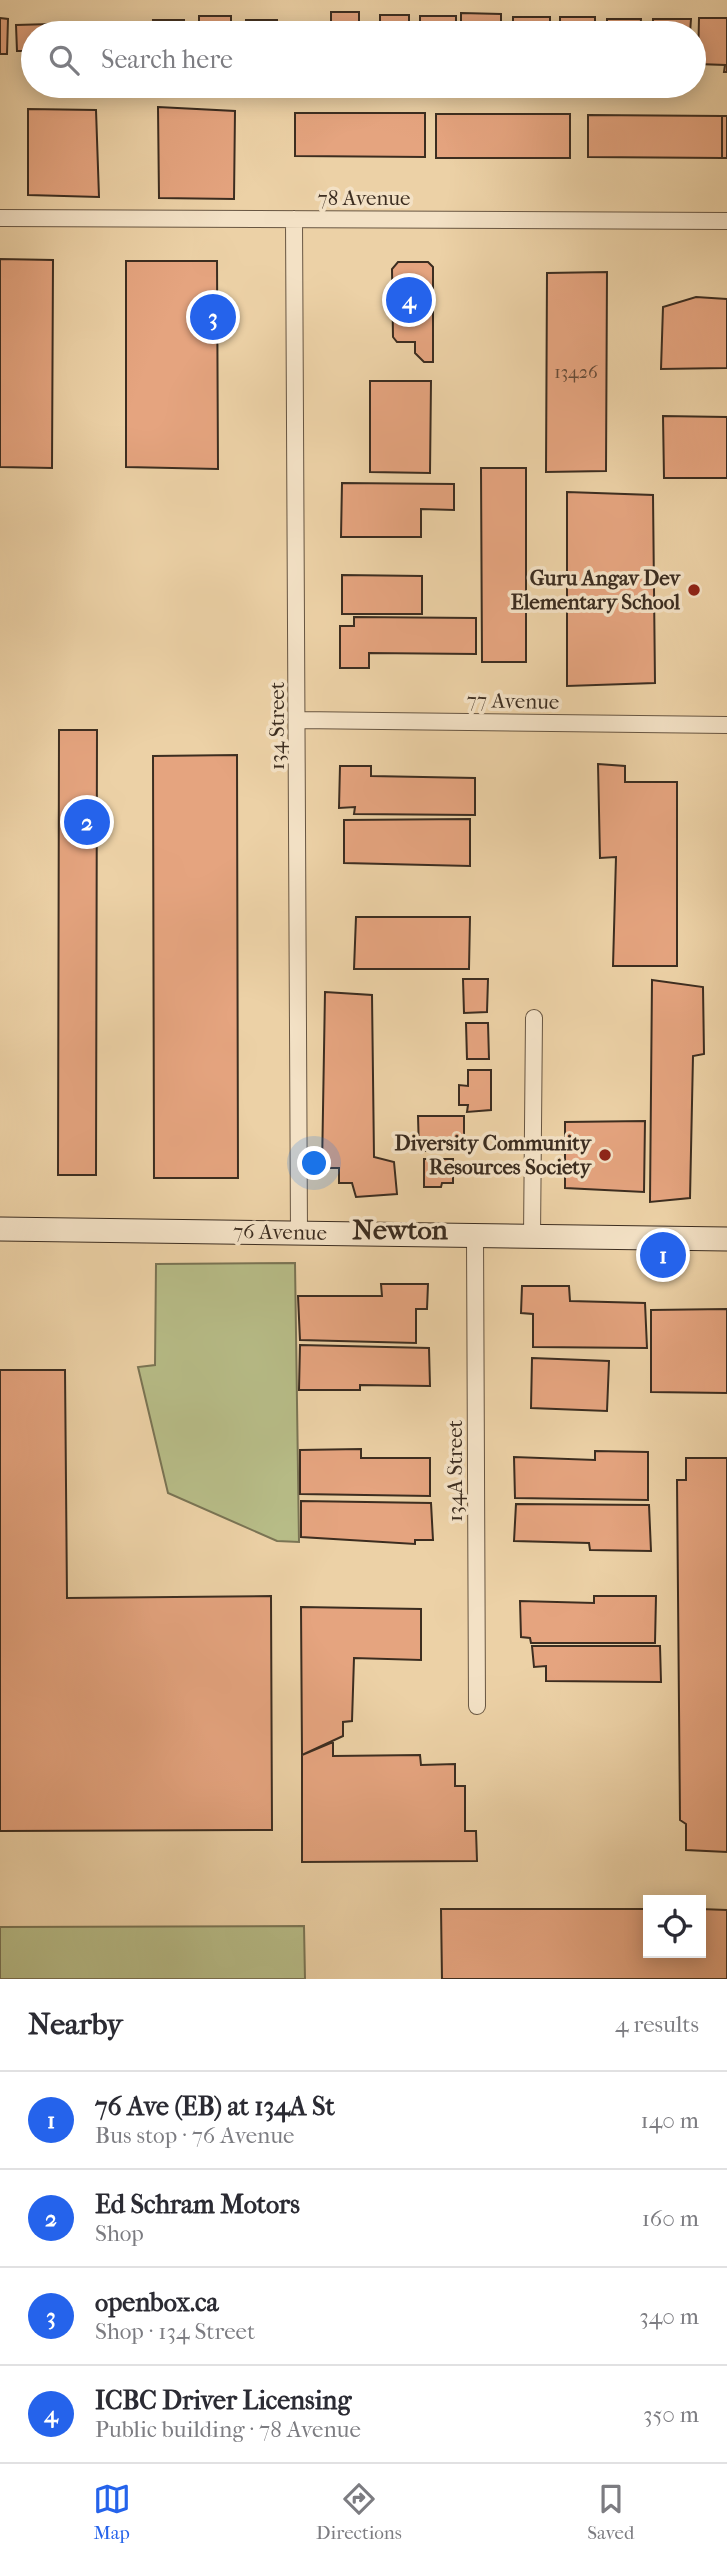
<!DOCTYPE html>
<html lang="en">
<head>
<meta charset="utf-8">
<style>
	body { margin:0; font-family:"IM FELL French Canon",serif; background:#f2f2f3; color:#2b2b33 }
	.controls { position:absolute; right:21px; bottom:21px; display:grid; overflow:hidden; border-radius:0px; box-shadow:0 4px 18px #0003 }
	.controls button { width:63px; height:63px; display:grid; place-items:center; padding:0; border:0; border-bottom:2px solid #e1e1e2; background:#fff; color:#2b2b33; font:35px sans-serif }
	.you { position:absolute; left:315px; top:1164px; width:24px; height:24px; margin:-18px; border:5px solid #fff; border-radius:50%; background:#1a73e8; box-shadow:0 0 0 10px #1a73e833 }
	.badge { display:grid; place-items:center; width:46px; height:46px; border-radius:50%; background:#2563eb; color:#fff; font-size:23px; font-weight:700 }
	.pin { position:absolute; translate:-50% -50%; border:4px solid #fff; box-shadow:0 2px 7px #0006 }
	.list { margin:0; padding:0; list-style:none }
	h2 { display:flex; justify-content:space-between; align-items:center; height:91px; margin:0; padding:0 28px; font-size:30px }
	h2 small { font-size:23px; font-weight:400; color:#7c7c81 }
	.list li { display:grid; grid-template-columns:46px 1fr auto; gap:21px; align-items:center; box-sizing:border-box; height:98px; padding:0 28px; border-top:2px solid #e1e1e2 }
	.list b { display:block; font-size:26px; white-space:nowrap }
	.list p { margin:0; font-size:23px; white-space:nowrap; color:#7c7c81 }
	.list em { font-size:23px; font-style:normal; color:#7c7c81 }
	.icon { flex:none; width:38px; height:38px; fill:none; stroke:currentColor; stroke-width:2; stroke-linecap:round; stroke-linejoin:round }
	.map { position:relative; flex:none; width:727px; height:1979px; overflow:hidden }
	.search { position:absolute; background:#fff; box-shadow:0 4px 18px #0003; left:21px; right:21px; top:21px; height:77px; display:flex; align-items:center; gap:18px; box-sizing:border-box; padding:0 24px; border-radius:38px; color:#7c7c81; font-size:26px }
	.sheet { height:483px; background:#fff }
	nav { display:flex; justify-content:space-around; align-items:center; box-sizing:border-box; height:98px; border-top:2px solid #e1e1e2; background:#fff; font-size:19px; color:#7c7c81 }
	nav a { display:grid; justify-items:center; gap:4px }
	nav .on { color:#2563eb }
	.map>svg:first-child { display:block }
</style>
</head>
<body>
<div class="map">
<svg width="727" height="1979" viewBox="0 0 727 1979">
	<rect width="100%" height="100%" fill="#ecd1a6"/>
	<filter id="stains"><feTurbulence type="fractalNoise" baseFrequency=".00286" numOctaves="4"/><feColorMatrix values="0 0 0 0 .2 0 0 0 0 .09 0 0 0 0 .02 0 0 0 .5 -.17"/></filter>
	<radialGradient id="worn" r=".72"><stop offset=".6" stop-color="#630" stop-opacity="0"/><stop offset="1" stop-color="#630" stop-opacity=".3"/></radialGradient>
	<path fill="#b7bc87" stroke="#7a7454" stroke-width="2" d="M295 1263 299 1542 277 1541 168 1493 138 1367 155 1365 156 1264Z
		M304 1926 305 1979H0V1927Z"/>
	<path fill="#e5a47f" stroke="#3c2d20" stroke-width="2" d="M331 12H359V33H331Z
		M461 13 501 14V33H461Z
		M380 15H409V33H380Z
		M199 16H231V33H199Z
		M420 16H456V33H420Z
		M513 17H550V33H513Z
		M560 17H595V33H560Z
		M0 18 8 19 7 54H0Z
		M699 18H727V72H724L725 65 698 64Z
		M607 19H641L640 33H607Z
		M653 19H691L690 33H653Z
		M153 20H184V33H154Z
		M246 20H277V33H246Z
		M115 23H145V33H115Z
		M51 24 52 33H33V51H17L16 25Z
		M61 27H92V33H61Z
		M158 107 235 111 234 199 159 198Z
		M28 109 96 110 99 197 28 195Z
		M295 113H425V157L295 156Z
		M436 114H570V158H436Z
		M588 115 722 116V158L588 157Z
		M722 116H727V158H722Z
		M0 259 53 260 52 468 0 467Z
		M126 261H217L218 469 126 467Z
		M398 262H428L433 267V362H424L415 353V342H397L393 337 392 269Z
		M607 272 606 471 546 472 547 273Z
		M696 297 727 299V368L661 369 663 307Z
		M370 381H431L430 473 370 472Z
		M663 416 727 417V478H664Z
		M481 468H526V662H482Z
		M342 483 454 484V510L421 509V537H341Z
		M567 492 653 495 655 683 567 686Z
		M342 575 422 576V614H342Z
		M354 617 476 618V654L369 653V668H340V626H354Z
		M59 730H97L96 1175H58Z
		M237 755 238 1178H154L153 756Z
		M598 764 625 766V782H677V966H613L616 857 600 858Z
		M340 766H371V776L475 778V815L354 814 355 807 339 808Z
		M470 819V866L344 863V820Z
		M356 917H470L469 969H354Z
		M463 979H488L487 1012 464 1013Z
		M652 980 703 987 704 1054 693 1056 690 1198 650 1202Z
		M325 992 372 995 374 1157 394 1162 397 1194 356 1197 352 1183H339V1168H322Z
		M466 1023H488L489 1059H467Z
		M468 1070H491V1110L467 1112 468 1105H459V1085L468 1086Z
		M418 1116H464V1143L436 1144 437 1151H419Z
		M645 1121 644 1192 565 1188V1122Z
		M424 1159H453V1183H442L441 1187H424Z
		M381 1284H428L427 1309H416V1343L300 1340 298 1296H382Z
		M522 1286H569L570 1301 645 1303 647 1348 533 1347V1314L521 1313Z
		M727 1309V1393L651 1392V1310Z
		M300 1345 429 1348 430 1386 360 1385V1390H299Z
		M532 1358 609 1361 607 1411 531 1408Z
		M0 1370H65L67 1598 271 1596 272 1830 0 1831Z
		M361 1449V1458H430V1496L300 1494V1450Z
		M595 1451 648 1452V1500L515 1498 514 1457 595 1460Z
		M686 1458H727V1852L686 1850V1824L680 1820 677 1480H686Z
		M301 1501 431 1503 433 1540H415V1544L301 1537Z
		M516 1504 649 1505 651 1551 590 1550 589 1543 514 1541Z
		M594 1596H656L655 1643H531L530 1638 521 1637 520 1601 594 1603Z
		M301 1607 421 1609V1660L354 1658 352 1721 343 1722V1736L302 1755Z
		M532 1646H660L661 1682 546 1681V1666L534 1667Z
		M333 1742V1756L420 1755 421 1765 455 1764V1786H465V1831H476L477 1861 302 1862V1755Z
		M441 1909H648V1953H701V1909L727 1910V1979H442Z"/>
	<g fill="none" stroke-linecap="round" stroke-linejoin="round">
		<defs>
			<path id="street" d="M0 218 727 221
				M294 219 299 1233
				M298 720 727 725
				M475 1236 477 1706
				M532 1236 534 1018"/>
			<path id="secondary" d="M0 1229 727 1239"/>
		</defs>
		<use href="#street" stroke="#685642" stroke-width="18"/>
		<use href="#secondary" stroke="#3c2d20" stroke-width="25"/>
		<use href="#street" stroke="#f3e1c5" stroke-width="16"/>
		<use href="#secondary" stroke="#f3e1c5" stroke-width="23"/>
	</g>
	<g fill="#8f2418" stroke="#f3e1c5" stroke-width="2.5">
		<circle cx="694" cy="590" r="7"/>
		<circle cx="605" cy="1155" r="7"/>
	</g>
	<g text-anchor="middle" stroke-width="7" stroke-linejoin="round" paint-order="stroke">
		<g font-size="18" fill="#664b38">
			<text x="576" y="378">13426</text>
		</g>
		<g font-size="21" fill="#3c2d20" stroke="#f3e1c5">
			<text x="364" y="205">78 Avenue</text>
			<text transform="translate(513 701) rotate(1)" y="7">77 Avenue</text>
			<text transform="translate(277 726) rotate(-90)" y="7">134 Street</text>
			<text transform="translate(280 1232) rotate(1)" y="7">76 Avenue</text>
			<text transform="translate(455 1471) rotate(-90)" y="7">134A Street</text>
		</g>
		<g font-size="21" font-weight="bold" fill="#3c2d20" stroke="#f3e1c5" text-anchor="end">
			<text x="680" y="585">Guru Angav Dev<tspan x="680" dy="24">Elementary School</tspan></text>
			<text x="591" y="1150">Diversity Community<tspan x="591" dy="24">Resources Society</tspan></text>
		</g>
		<g font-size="28" font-weight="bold" fill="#3c2d20" stroke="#f3e1c5">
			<text x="400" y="1239">Newton</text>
		</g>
	</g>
	<rect width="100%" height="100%" filter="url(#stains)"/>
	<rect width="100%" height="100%" fill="url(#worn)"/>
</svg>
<div class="controls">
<button><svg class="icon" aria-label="locate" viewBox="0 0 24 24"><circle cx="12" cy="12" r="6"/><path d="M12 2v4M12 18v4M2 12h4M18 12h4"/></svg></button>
</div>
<div class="you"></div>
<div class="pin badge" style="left:663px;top:1255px">1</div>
<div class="pin badge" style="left:87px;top:822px">2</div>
<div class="pin badge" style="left:213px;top:317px">3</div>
<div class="pin badge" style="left:409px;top:300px">4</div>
<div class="search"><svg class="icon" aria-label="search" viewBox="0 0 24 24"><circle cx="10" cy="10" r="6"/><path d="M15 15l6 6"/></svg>Search here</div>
</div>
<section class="sheet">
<h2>Nearby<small>4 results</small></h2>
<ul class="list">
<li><span class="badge">1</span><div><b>76 Ave (EB) at 134A St</b><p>Bus stop · 76 Avenue</p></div><em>140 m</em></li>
<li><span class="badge">2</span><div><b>Ed Schram Motors</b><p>Shop</p></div><em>160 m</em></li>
<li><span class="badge">3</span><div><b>openbox.ca</b><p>Shop · 134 Street</p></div><em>340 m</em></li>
<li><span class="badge">4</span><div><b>ICBC Driver Licensing</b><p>Public building · 78 Avenue</p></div><em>350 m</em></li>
</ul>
</section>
<nav>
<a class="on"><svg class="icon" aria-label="map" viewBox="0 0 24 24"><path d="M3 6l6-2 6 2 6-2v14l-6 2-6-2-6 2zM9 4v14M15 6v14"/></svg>Map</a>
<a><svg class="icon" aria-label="directions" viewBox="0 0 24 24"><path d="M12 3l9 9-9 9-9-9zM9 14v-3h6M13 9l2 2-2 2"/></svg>Directions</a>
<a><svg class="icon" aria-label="saved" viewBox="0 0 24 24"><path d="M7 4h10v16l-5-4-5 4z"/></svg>Saved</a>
</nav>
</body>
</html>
